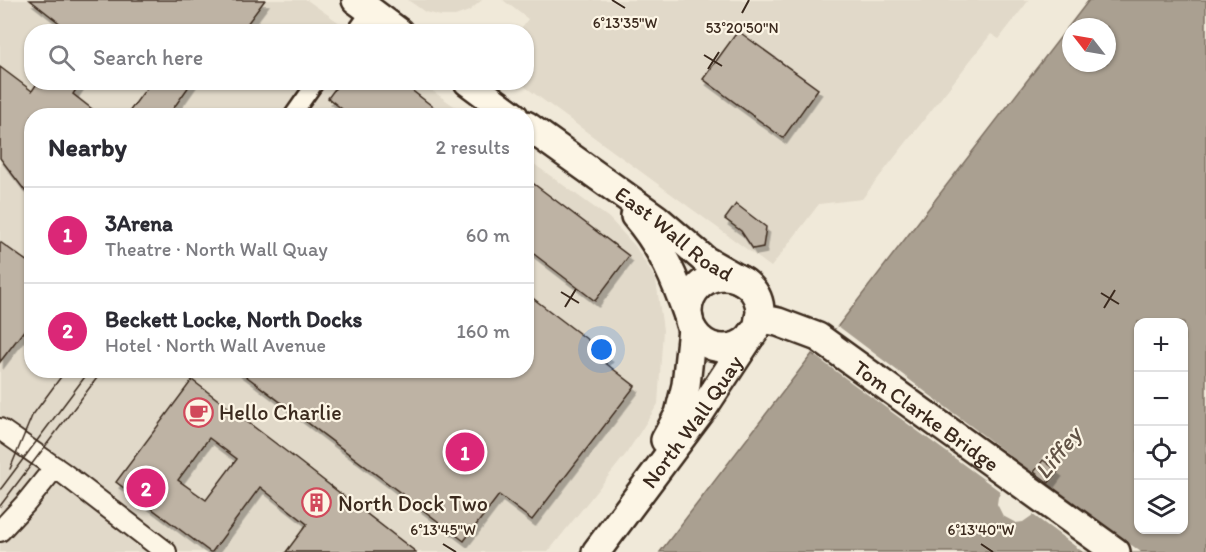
<!DOCTYPE html>
<html lang="en">
<head>
<meta charset="utf-8">
<style>
	body { margin:0; font-family:Itim,sans-serif; background:#f2f2f3; color:#2b2b33 }
	.controls { position:absolute; right:18px; bottom:18px; display:grid; overflow:hidden; border-radius:12px; box-shadow:0 2px 4px #0004 }
	.controls button { width:54px; height:54px; display:grid; place-items:center; padding:0; border:0; border-bottom:2px solid #e1e1e2; background:#fff; color:#2b2b33; font:30px sans-serif }
	.compass { position:absolute; left:1062px; top:18px; width:54px; height:54px; border-radius:50%; background:#fff; box-shadow:0 2px 4px #0004; rotate:301deg }
	.you { position:absolute; left:602px; top:350px; width:21px; height:21px; margin:-15px; border:4px solid #fff; border-radius:50%; background:#1a73e8; box-shadow:0 0 0 9px #1a73e833 }
	.badge { display:grid; place-items:center; width:39px; height:39px; border-radius:50%; background:#db2777; color:#fff; font-size:20px; font-weight:700 }
	.pin { position:absolute; translate:-50% -50%; border:3px solid #fff; box-shadow:0 2px 6px #0006 }
	.list { margin:0; padding:0; list-style:none }
	h2 { display:flex; justify-content:space-between; align-items:center; height:78px; margin:0; padding:0 24px; font-size:26px }
	h2 small { font-size:20px; font-weight:400; color:#7c7c81 }
	.list li { display:grid; grid-template-columns:39px 1fr auto; gap:18px; align-items:center; box-sizing:border-box; height:96px; padding:0 24px; border-top:2px solid #e1e1e2 }
	.list b { display:block; font-size:22px; white-space:nowrap }
	.list p { margin:0; font-size:20px; white-space:nowrap; color:#7c7c81 }
	.list em { font-size:20px; font-style:normal; color:#7c7c81 }
	.icon { flex:none; width:33px; height:33px; fill:none; stroke:currentColor; stroke-width:2; stroke-linecap:round; stroke-linejoin:round }
	.map { position:relative; flex:none; width:1206px; height:552px; overflow:hidden }
	.search { position:absolute; background:#fff; box-shadow:0 2px 4px #0004; left:24px; top:24px; width:510px; height:66px; display:flex; align-items:center; gap:15px; box-sizing:border-box; padding:0 21px; border-radius:24px; color:#7c7c81; font-size:22px }
	.panel { position:absolute; background:#fff; box-shadow:0 2px 4px #0004; left:24px; top:108px; width:510px; height:270px; border-radius:24px }
	.map>svg:first-child { display:block }
</style>
</head>
<body>
<div class="map">
<svg width="1206" height="552" viewBox="0 0 1206 552">
	<defs>
		<filter id="shadow"><feDropShadow dx="3.5" dy="6" stdDeviation="0" flood-color="#0004"/></filter>
	</defs>
	<rect width="100%" height="100%" fill="#f0e9d9"/>
	<filter id="ink" filterUnits="userSpaceOnUse"><feTurbulence type="fractalNoise" baseFrequency=".0167" numOctaves="2"/><feDisplacementMap in="SourceGraphic" scale="12" xChannelSelector="R" yChannelSelector="G"/><feConvolveMatrix kernelMatrix="1 2 1 2 8 2 1 2 1" color-interpolation-filters="sRGB"/></filter>
	<g filter="url(#ink)">
		<path fill="#e1d9c9" d="M0 0H307L351 31 32 32V82L421 83 467 115 32 116V370H526L527 159 609 218 635 246 656 280 663 330 658 404 626 454 548 552H0Z
			M408 0H482L469 11 455 16H441L425 12Z
			M503 0H1029L999 39 991 34 862 199 819 204 771 267 520 83 526 82V32L519 31 528 19Z"/>
		<path fill="#aaa091" stroke="#7e7163" stroke-width="1.5" fill-rule="evenodd" d="M1089 0H1206V552H660L812 354 815 356ZM1071 27H1107V63H1071ZM1138 322H1184V530H1138Z"/>
		<path fill="#f0e9d9" d="M838 326 1032 472 1046 454 1062 466 1049 485 1141 552H1083L1033 515 1023 522 1016 523 1003 516 997 504 998 497 1001 492 815 356Z"/>
		<path fill="#beb3a4" stroke="#3b2a1e" stroke-width="1.5" fill-rule="evenodd" filter="url(#shadow)" d="M30 0H265L241 32H71Z
			M738 31 818 89 783 138 703 79Z
			M0 67 32 91 38 82H81L73 94 101 116H32V200L0 158Z
			M151 82H192L168 116H126Z
			M340 82H401L445 116H351L328 98Z
			M526 178 629 256 595 301 526 248Z
			M736 204 766 227 763 247 753 249 741 231 725 219Z
			M0 242 32 265V320L0 362Z
			M526 293 609 356 604 362 635 386 532 520 499 495 464 541 238 370H526Z
			M192 380 287 452 416 552H286L307 524 260 487 212 552H210L116 482ZM209 438 237 459 206 500 178 480Z
			M1043 460 1058 471 1049 483 1034 472Z"/>
		<g fill="none" stroke-linecap="round" stroke-linejoin="round">
			<defs>
				<path id="pedestrian" d="M355 32 370 11
					M292 116 316 82"/>
				<path id="minor" d="M0 429 63 473 166 552
					M0 531 26 503 55 467"/>
				<g id="secondary">
					<path d="M356 0 399 32"/>
					<path d="M468 82 514 116"/>
					<path id="s1" d="M526 125 656 218 705 260 744 282"/>
					<path d="M635 216C662 247 676 281 689 319"/>
					<circle cx="724" cy="312" r="36"/>
					<path id="s2" d="M759 318 778 322 818 337 1116 552"/>
					<path d="M665 440 679 414 686 385 692 329"/>
					<path id="s3" d="M596 552 700 413 752 334"/>
				</g>
			</defs>
			<use href="#pedestrian" stroke="#3b2a1e" stroke-width="20"/>
			<use href="#minor" stroke="#3b2a1e" stroke-width="24"/>
			<use href="#secondary" stroke="#3b2a1e" stroke-width="32"/>
			<use href="#pedestrian" stroke="#fcf5e5" stroke-width="15"/>
			<use href="#minor" stroke="#fcf5e5" stroke-width="20"/>
			<use href="#secondary" stroke="#fcf5e5" stroke-width="27"/>
			<path stroke="#3b2a1e" stroke-width="1.5" d="M10 469 32 416 66 370
				M0 490 90 370
				M0 506 103 370"/>
		</g>
	</g>
	<path fill="none" stroke="#3b2a1e" stroke-width="2" d="M612 0 625 8M742 13 749 0M704 55 722 66M708 69 719 52M561 292 579 303M1101 293 1119 304M565 307 576 289M1104 308 1115 290M443 544 456 552M981 544 993 552"/>
	<defs>
		<symbol id="cafe-ring" viewBox="-11 -11 22 22"><circle r="9.5" fill="#fcf5e5" stroke="#d1495b" stroke-width="1.5"/><path d="M-5.5-4.5H6V0H3Q3 3.5 0 3.5H-2.5Q-5.5 3.5-5.5 0ZM3-3.2v2h1.7v-2ZM-6 4.5H4V6H-6Z" fill="#d1495b"/></symbol>
		<symbol id="building-ring" viewBox="-11 -11 22 22"><circle r="9.5" fill="#fcf5e5" stroke="#d1495b" stroke-width="1.5"/><path d="M-4-6H4V6H1V3H-1V6H-4ZM-2.5-4.3h1.7v1.8h-1.7ZM.8-4.3h1.7v1.8H.8ZM-2.5-1h1.7V.8h-1.7ZM.8-1h1.7V.8H.8Z" fill="#d1495b"/></symbol>
	</defs>
	<g fill-rule="evenodd">
		<use href="#cafe-ring" x="182" y="396" width="33" height="33"/>
		<use href="#building-ring" x="300" y="486" width="33" height="33"/>
	</g>
	<g text-anchor="middle" stroke-width="4.5" stroke-linejoin="round" paint-order="stroke">
		<g font-size="22" fill="#3b2a1e" stroke="#fcf5e5">
			<text dy="8" stroke="none"><textPath href="#s1" startOffset="184">East Wall Road</textPath></text>
			<text dy="8" stroke="none"><textPath href="#s2" startOffset="196">Tom Clarke Bridge</textPath></text>
			<text dy="8" stroke="none"><textPath href="#s3" startOffset="162">North Wall Quay</textPath></text>
		</g>
		<g font-size="22" fill="#3b2a1e" stroke="#fcf5e5" text-anchor="start">
			<text x="219" y="420">Hello Charlie</text>
			<text x="338" y="511">North Dock Two</text>
		</g>
		<g font-size="24" font-style="italic" fill="#625346" stroke="#fcf5e5">
			<text transform="translate(1058 453) rotate(-51)" y="8">Liffey</text>
		</g>
	</g>
	<g font-size="15" text-anchor="middle" fill="#3b2a1e" stroke="#fcf5e5" stroke-width="4.5" stroke-linejoin="round" paint-order="stroke">
		<text x="625" y="28">6°13'35"W</text>
		<text x="742" y="33">53°20'50"N</text>
		<text x="443" y="535">6°13'45"W</text>
		<text x="981" y="535">6°13'40"W</text>
	</g>
</svg>
<div class="controls">
<button>+</button>
<button>−</button>
<button><svg class="icon" aria-label="locate" viewBox="0 0 24 24"><circle cx="12" cy="12" r="6"/><path d="M12 2v4M12 18v4M2 12h4M18 12h4"/></svg></button>
<button><svg class="icon" aria-label="layers" viewBox="0 0 24 24"><path d="M12 4l9 5-9 5-9-5zM3 14l9 5 9-5"/></svg></button>
</div>
<svg class="compass" viewBox="-18 -18 36 36"><path d="M0-13l5 13h-10z" fill="#e53935"/><path d="M0 13l5-13h-10z" fill="#7c7c81"/></svg>
<div class="you"></div>
<div class="pin badge" style="left:465px;top:452px">1</div>
<div class="pin badge" style="left:146px;top:488px">2</div>
<div class="search"><svg class="icon" aria-label="search" viewBox="0 0 24 24"><circle cx="10" cy="10" r="6"/><path d="M15 15l6 6"/></svg>Search here</div>
<section class="panel">
<h2>Nearby<small>2 results</small></h2>
<ul class="list">
<li><span class="badge">1</span><div><b>3Arena</b><p>Theatre · North Wall Quay</p></div><em>60 m</em></li>
<li><span class="badge">2</span><div><b>Beckett Locke, North Docks</b><p>Hotel · North Wall Avenue</p></div><em>160 m</em></li>
</ul>
</section>
</div>
</body>
</html>
